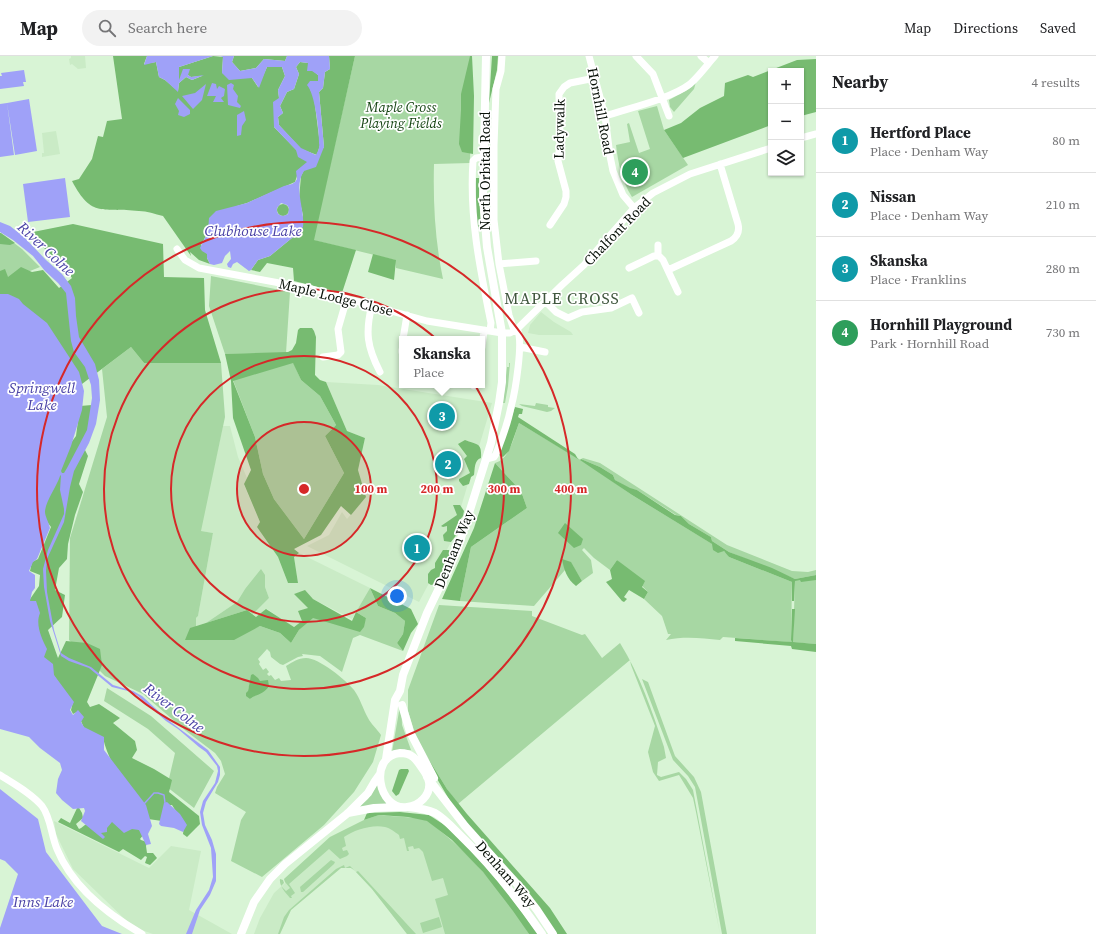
<!DOCTYPE html>
<html lang="en">
<head>
<meta charset="utf-8">
<style>
	body { margin:0; font-family:"Source Serif 4",serif; background:#f2f2f2; color:#202124 }
	.controls { position:absolute; right:12px; top:12px; display:grid; overflow:hidden; border-radius:0px; box-shadow:0 1px 3px #0004 }
	.controls button { width:36px; height:36px; display:grid; place-items:center; padding:0; border:0; border-bottom:1px solid #e0e0e0; background:#fff; color:#202124; font:20px sans-serif }
	.you { position:absolute; left:397px; top:540px; width:14px; height:14px; margin:-10px; border:3px solid #fff; border-radius:50%; background:#1a73e8; box-shadow:0 0 0 6px #1a73e833 }
	.badge { display:grid; place-items:center; width:26px; height:26px; border-radius:50%; background:#d93025; color:#fff; font-size:13px; font-weight:700 }
	.pin { position:absolute; translate:-50% -50%; border:2px solid #fff; box-shadow:0 1px 4px #0006 }
	.popup { position:absolute; left:399px; top:280px; width:86px; height:52px; box-sizing:border-box; display:grid; place-content:center; border-radius:0px; background:#fff; filter:drop-shadow(0 1px 3px #0005); font-size:13px; white-space:nowrap; color:#757577 }
	.popup b { font-size:15px; color:#202124 }
	.popup::after { content:''; position:absolute; left:50%; top:100%; margin-left:-8px; border:8px solid transparent; border-top-color:#fff }
	.list { margin:0; padding:0; list-style:none }
	h2 { display:flex; justify-content:space-between; align-items:center; height:52px; margin:0; padding:0 16px; font-size:17px }
	h2 small { font-size:13px; font-weight:400; color:#757577 }
	.list li { display:grid; grid-template-columns:26px 1fr auto; gap:12px; align-items:center; box-sizing:border-box; height:64px; padding:0 16px; border-top:1px solid #e0e0e0 }
	.list b { display:block; font-size:15px; white-space:nowrap }
	.list p { margin:0; font-size:13px; white-space:nowrap; color:#757577 }
	.list em { font-size:13px; font-style:normal; color:#757577 }
	.icon { flex:none; width:22px; height:22px; fill:none; stroke:currentColor; stroke-width:2; stroke-linecap:round; stroke-linejoin:round }
	.map { position:relative; flex:none; width:816px; height:878px; overflow:hidden }
	header { display:flex; align-items:center; gap:24px; box-sizing:border-box; height:56px; padding:0 20px; background:#fff; border-bottom:1px solid #e0e0e0 }
	header strong { font-size:19px }
	nav { display:flex; gap:22px; margin-inline-start:auto; font-size:14px }
	.search { width:280px; height:36px; background:#f2f2f2; display:flex; align-items:center; gap:10px; box-sizing:border-box; padding:0 14px; border-radius:22px; color:#757577; font-size:15px }
	main { display:flex }
	aside { flex:1; background:#fff }
	.map>svg:first-child { display:block }
</style>
</head>
<body>
<header>
<strong>Map</strong>
<div class="search"><svg class="icon" aria-label="search" viewBox="0 0 24 24"><circle cx="10" cy="10" r="6"/><path d="M15 15l6 6"/></svg>Search here</div>
<nav><a>Map</a><a>Directions</a><a>Saved</a></nav>
</header>
<main>
<div class="map">
<svg width="816" height="878" viewBox="0 0 816 878">
	<rect width="100%" height="100%" fill="#d8f4d5"/>
	<path fill="#caebc6" d="M71 0H85L86 12 78 13 72 8 70 9 69 3 71 2Z
		M56 75 60 98 42 101V97H44L42 77Z
		M541 256 554 266 571 276 573 279H539L528 277 530 269Z
		M326 326 378 329 492 347 450 488 419 546 307 490 329 479 342 456 347 463 366 441 358 414 365 382 347 375Z
		M223 370H230L238 401 247 422 244 429 260 466 257 471 278 501 288 527H298L294 501 299 497 370 532 352 563 313 543 305 535 294 538 308 552 302 566 293 571 267 553 256 561 253 558 269 542 265 531V519L245 533 237 546 206 567 196 570V562L198 560 213 477 200 475Z
		M379 759 529 878H407L372 833 356 816 351 812H341L291 854 280 878H254L260 862 274 837 285 827 284 823 330 781 364 764Z
		M54 765 149 812 171 790 201 795 189 854 232 878H153L133 871 73 813 56 778Z"/>
	<path fill="#a7d7a3" fill-rule="evenodd" d="M355 0H472L470 107 434 108C433 147 435 185 443 223L396 212 395 204 313 184Z
		M696 26 694 33 674 56 670 51 669 44 689 33Z
		M657 50 664 74 688 109 632 141C622 125 618 107 616 89L630 86 627 68 629 67 639 97 650 93 638 55Z
		M0 186 14 187 22 193 40 211 0 227Z
		M211 220 290 236 286 297 225 298 209 250Z
		M131 291 144 307H221L225 361 201 475 213 477 198 560 196 562V570L250 574 260 570 280 577 291 587 299 574 313 561 360 575 366 562 356 556 370 532 378 550 395 557 405 565 403 578 397 587 403 595 360 579 353 582 342 616 320 600 302 598 303 600 298 601 283 609 280 608 271 601 270 596 267 593 258 603 260 606 259 608 263 614 266 612 269 616 267 618 269 620 271 619 275 624 279 622 281 625 291 624 286 610C293 606 298 602 306 602 319 602 346 624 354 634 360 642 363 653 368 662 371 668 377 673 381 679L373 706 354 736 324 769 262 821 231 805 241 764 246 756 215 737 217 731 225 718 221 705 215 697 186 675 143 638 105 620 69 584 70 482 107 361 102 313ZM251 622 256 639 250 643 248 635Z
		M293 306 301 324 320 340 336 369 325 380 344 417 304 483 274 443 263 418 255 381 233 324Z
		M509 307H510L508 330 505 347H503L507 311H509Z
		M536 347 548 349V351L555 352 551 355 547 356 522 350 519 348 535 350Z
		M519 367 589 409 632 439 727 497 729 501 792 526 791 584 793 585 795 524H816V588L723 581 720 584C702 582 684 580 666 584L671 578H668L662 560 644 543 648 536 617 504 610 514 594 502 584 492 582 494 591 504 593 517 582 525 571 507 534 550 460 545 471 491 527 452 521 435 495 407C510 403 514 380 519 367Z
		M583 402 600 407 727 489 792 515 808 516 816 514V519L795 523 729 496 712 485 711 481 689 468 681 460 676 459 637 434 630 433 615 424 613 419 600 411 581 403Z
		M261 513 265 519V531L269 542 253 558 247 554 206 567 237 546 245 533Z
		M439 549 532 555V560L582 579 585 578 602 602 620 587C640 619 652 655 664 691L666 702 658 706 657 719 661 721 679 716 686 723 693 734 720 878 696 756 693 742 679 719 659 725 653 716 648 696 655 670 631 609 630 604 458 748 447 733 417 684 408 655V634Z
		M642 623 648 626 675 700 694 721 701 736 727 878H722L695 731 688 720 673 704Z
		M107 632 151 660 214 715 194 752 167 731 175 697 148 673 104 645Z
		M401 644 402 669 411 694H400L392 696Z
		M378 728 388 748 359 751 368 743Z
		M379 759C391 761 417 760 428 765 433 768 439 774 444 778 475 803 509 844 529 878H445L435 843 448 839 443 822 432 825 423 796 419 792 414 793 413 790 408 791 409 795H407L404 782 400 783 399 779C395 776 390 772 385 771 372 768 354 774 344 781L346 790 342 792 343 795 347 794 349 798 347 800 340 803 329 793 289 828 295 837 291 840 292 842H290C285 836 279 830 280 823L283 824 284 827 281 830 286 835 290 832 285 826 284 823 330 781 364 764Z
		M331 804 335 806 334 808 303 836H301L300 831Z
		M344 809 345 812 350 810 354 814 351 812H341L291 854 280 878H278L284 861 289 854 336 813Z
		M358 815 416 878H407L372 833 356 816Z
		M439 861 442 871 423 877 420 867Z"/>
	<path fill="#77bb71" fill-rule="evenodd" d="M113 0H147L144 8 156 6 159 21 165 24 178 35 179 27 186 21 192 24 202 20 191 21 188 19 179 25V11L213 0 223 1 222 17 252 22 258 31 267 11H282L285 20 278 34 279 42 274 71 308 106 297 120 295 126 247 147 237 150 209 167 208 176 201 189 208 199 207 202 210 208 199 204 190 196 191 200 163 160C155 158 147 155 139 155 103 151 92 163 72 125L79 123 92 103 98 80 103 81 107 65 122 63Z
		M234 0H287L285 5 264 3 256 12 240 15 232 6Z
		M329 0H355L314 184 356 194 342 237 294 225 293 212 267 207 260 216 251 214 258 204 270 200 298 177 303 159 299 143 301 120 304 114 324 91 319 36 323 32 325 16 330 13Z
		M470 0H472L474 40 473 98 462 96 459 88 461 54V38Z
		M492 0H498L497 14 489 47Z
		M816 3V56L801 60V15H771V69L683 102 664 74 681 67 700 52 724 40 725 27 748 19 753 21 797 4Z
		M300 6 308 7 312 14 318 19V25L310 33 314 41 320 89 317 99 301 93 279 69 278 61 283 57 280 50 287 36 294 33 299 18 296 11Z
		M476 122H479L481 172 477 174 475 151Z
		M277 154a6 6 0 1 1 12 0a6 6 0 1 1-12 0Z
		M73 168 163 188 164 221 204 222 205 254 221 307H144L131 291 78 331 0 242V215L5 213 8 221 21 211 32 216 43 214 59 232 72 222 60 207 28 177Z
		M0 177H1L15 187 10 189 0 188Z
		M373 198 396 204 394 224 368 216Z
		M300 272H312L314 275 316 281 315 319 320 324 326 326 347 375 365 382 358 414 366 441 351 459 341 450 321 479 294 493 299 497 294 501 298 527H288L278 501 257 471 260 466 244 428 251 414 233 362 231 325 225 298 288 296 292 294 296 287 298 274ZM293 307 301 324 320 340 336 369 325 380 344 417 304 483 274 443 263 418 255 381 233 325Z
		M92 349 90 371 82 388 88 400 79 428 83 436 75 459 68 488 67 503 59 512 55 534 65 539 62 561 48 574 58 602 66 585 87 587 100 593 102 609 87 646 90 651 99 648 120 662 113 667 135 685 137 694 132 702 154 713 172 724 169 736 199 760 200 768 187 781 183 778 184 768 172 749H165L162 765 148 763C132 738 110 712 103 682L84 672 77 656 73 658 71 654 73 646 66 638 42 601 40 583 28 546 39 530 40 519 30 515 32 506 38 503 51 471 42 459 59 403 76 380 80 350Z
		M515 351 523 353 522 358H519L518 361 575 398 578 403 519 367 509 395 503 401 499 399Z
		M465 384C477 389 482 386 481 402 474 404 475 413 474 419L471 421 469 428 463 430 459 425V423L470 417 464 403 467 400 458 388Z
		M581 403 600 411 613 419 615 424 630 432 637 434 675 459 681 460 689 468 711 481 712 485 729 496 772 512 795 523 816 519V524L801 526 800 524 795 525 794 545H792V526L729 501 724 495 718 497 713 494 712 488 632 439 580 404Z
		M495 407 521 435 527 452 471 491 460 545 442 543 474 472Z
		M453 449H460L464 455 463 460 458 466V477L451 486 444 485 443 479 447 475V470L443 471 441 470 457 459Z
		M565 467 583 483 581 489 574 492 558 477Z
		M443 494H449L451 498 448 505 445 507 444 512 435 528 431 529 428 527V518L431 514 435 512V507Z
		M562 503 571 506 582 525 576 530C567 523 564 514 562 503Z
		M617 504 645 525 642 531 648 536 644 543 629 534 624 541 627 543 624 546 622 545 606 526 612 523 610 514Z
		M370 532 411 553 418 568 411 577 403 595 397 587 403 578 405 565 395 557 378 550Z
		M305 534 313 543 352 565 356 556 366 562 364 571 360 576 313 562 299 574 291 587 280 577 260 570 234 584H185L190 572 247 554 256 561 266 553 294 571 302 565 298 555 308 552 294 538Z
		M792 553H795L793 586 816 588V596L792 593 791 590 735 585V582L792 586 791 584Z
		M253 618 258 622 260 625 268 624 269 630C264 638 257 638 250 643L246 640V637L248 635 251 619Z
		M417 684 447 733 467 758 550 852 567 878H557L453 750 426 704Z
		M401 713H408L409 715 399 738 396 740 392 735 399 714Z
		M78 750 82 757 83 762 76 768 79 773C82 772 84 769 87 768 104 762 132 765 144 778L140 783 141 784 147 786 146 790 147 797H153L157 802 150 809 145 807 147 801 145 800 141 804 123 793 119 796 58 766 61 762 70 767Z
		M400 756 429 759 446 770 470 793 503 831 538 878H529L513 855 483 816 452 784 427 765 408 761 379 759 364 764 367 757Z"/>
	<path fill="#9fa1f8" fill-rule="evenodd" d="M147 0H213L179 11V24L183 13H190L188 19 191 21 204 19 192 24 186 21 179 27 178 36 165 24 159 21 156 6 144 9Z
		M220 0H234L232 6 240 15 256 12 264 3 285 5 287 0H329L330 13 325 16 323 32 319 36 324 91 316 111 304 115C293 131 305 153 303 171L298 177 270 200 258 204 251 214 249 215 237 206 233 208 231 212 228 211 227 208 231 203 230 195 225 200 222 207 214 209 210 208 207 202V198L202 195 200 192 208 176 209 162 216 155 247 147 284 130 292 128 295 126 297 123 296 115 307 106 298 101 296 94 274 71 273 46 279 42 278 34 285 20 282 11H267L259 32 252 22 229 24 222 17 223 1ZM300 6 308 7 307 15H312L318 19V25H310L307 29C315 38 319 74 319 87 320 91 318 95 316 99L301 92 279 69 278 61 283 57 280 50 287 36 294 33 299 18 296 11ZM281 147 287 149 289 152 288 158C282 162 276 159 277 152Z
		M24 14 26 26H23L24 30 0 33V20H2L1 17Z
		M212 27 216 28 217 33 219 30 225 33 224 40 221 42 224 46H213L216 40H207Z
		M231 27 234 29 233 33 238 40 237 46 241 50 240 52 228 49 227 29Z
		M206 28 202 44 193 53 182 40 195 37Z
		M178 42 190 54V58L184 61 178 59 179 55 175 48Z
		M29 43 37 95 15 99 7 47Z
		M7 47 14 99 0 101V48Z
		M244 55 246 64 242 70 241 79 237 80V59Z
		M65 122 70 161 28 166 23 128Z
		M0 166 10 170 24 181 46 204 62 218 71 230 75 242 76 260 79 281 95 308 99 324 100 344 96 368 89 387 74 415 70 431 64 466 47 503 46 515 47 536 54 574 61 597 69 602 91 611 113 629 133 635 142 640 168 664 208 694 220 711V719L218 726 206 746 203 757 205 769 212 784 216 798V825L210 839 200 854 192 878H186L196 854 209 834 213 821 211 792 202 769 200 756 203 745 215 727 218 715 217 710 206 696 199 691 178 673 166 665 138 640 128 635 112 631 89 612 69 605 61 600 50 565 44 531 43 513 48 494 64 458V453L60 434 61 419 60 420C57 430 45 446 45 456 45 460 49 467 50 472L37 503 33 506 29 515 35 519V532L32 536 30 545H36L40 557C35 569 42 583 47 593L44 601 53 608 54 619 74 646 70 654 73 659 78 654 84 661 81 666 84 671 104 681V694L146 749 152 770 148 778 151 788 146 789 139 774 132 773 124 777 112 766 107 772V776L101 777 105 781 103 783 81 765 85 755 84 752 73 753 62 744 56 737 58 723 62 714 60 707 40 692 29 681 0 673V238H8L19 243 23 248 47 267 79 316 84 335 82 354 71 390 61 415 62 417H64L67 412 87 374 92 342 91 329 85 311 74 296 71 285 66 237 58 227 45 215 33 200 13 184 0 176Z
		M0 733 38 763 46 796 102 870 122 878H0V872L18 818 5 805 0 803Z
		M167 746 180 758 187 769 183 776 174 772 161 770 159 768 164 747Z"/>
	<g fill="none" stroke-linecap="round" stroke-linejoin="round">
		<path stroke="#9fa1f8" stroke-width="1.5" d="M144 748 154 737H158L164 739 165 747"/>
		<path stroke="#fff" stroke-width="7" d="M502 0 501 15 496 33 494 90V164L499 208 509 259 514 274
			M589 0 605 60 610 100 613 115 623 139 634 152
			M636 0 653 18 669 60
			M701 0 709 7
			M605 60C629 52 670 43 690 28 699 20 707 9 715 0
			M801 82 816 78
			M483 101 476 102 473 105C469 160 480 213 491 267L490 275
			M550 169 564 148 566 141V135L558 105 560 87 559 38 564 31 570 27 595 22
			M177 193 185 204 199 212 312 233 427 265 502 277H510L517 273 562 229 584 209 634 152 653 137 690 118 771 92
			M658 199V189
			M499 208 536 205
			M629 212 654 200H659L663 204 678 236
			M668 214 731 185C737 181 740 176 738 168L720 108
			M545 245 556 256 568 262 582 256 611 252 632 242 639 257
			M372 249C365 276 367 291 380 316
			M403 283 407 259
			M482 291 484 274
			M520 291 545 296
			M402 294V296
			M323 301 338 299 341 296 338 273 347 242
			M474 330V329
			M439 331V329
			M486 403 494 401 496 398C502 383 508 367 511 351 515 337 524 284 517 273
			M0 719C14 728 31 737 42 750 51 762 51 779 57 793 72 830 107 858 142 878"/>
		<path stroke="#fff" stroke-width="8" d="M402 649 410 676 434 722
			M400 697C412 697 416 703 422 712 425 716 428 721 429 726 431 739 419 750 407 751 378 755 368 700 400 697Z
			M386 703 395 644 400 635 403 619 427 557 456 497 464 473 491 387 499 347 502 326V277L487 191 483 142 486 0
			M427 721 465 770 517 828 537 854 553 878
			M408 751C417 752 426 753 435 757 444 762 452 771 460 779 491 809 518 843 542 878
			M348 757 374 752 398 751
			M241 878 254 846 270 823 285 808 348 757 368 737 375 725 380 718"/>
	</g>
	<circle cx="304" cy="433" r="67" fill="#d62828" fill-opacity=".12"/>
	<g fill="none" stroke="#d62828" stroke-width="2">
		<circle cx="304" cy="433" r="67"/>
		<circle cx="304" cy="433" r="133"/>
		<circle cx="304" cy="433" r="200"/>
		<circle cx="304" cy="433" r="267"/>
	</g>
	<g text-anchor="middle" stroke-width="3.5" stroke-linejoin="round" paint-order="stroke">
		<g font-size="14" font-style="italic" fill="#184615" stroke="#fff">
			<text x="401" y="56">Maple Cross<tspan x="401" dy="16">Playing Fields</tspan></text>
		</g>
		<g font-size="14" fill="#081108" stroke="#fff">
			<text transform="translate(601 55) rotate(79)" y="5">Hornhill Road</text>
			<text transform="translate(559 73) rotate(-89)" y="5">Ladywalk</text>
			<text transform="translate(485 115) rotate(-90)" y="5">North Orbital Road</text>
			<text transform="translate(617 175) rotate(-46)" y="5">Chalfont Road</text>
			<text transform="translate(336 241) rotate(14)" y="5">Maple Lodge Close</text>
			<text transform="translate(454 493) rotate(-68)" y="5">Denham Way</text>
			<text transform="translate(506 818) rotate(49)" y="5">Denham Way</text>
		</g>
		<g font-size="15" font-style="italic" fill="#4a42a6" stroke="#fff">
			<text x="253" y="180">Clubhouse Lake</text>
			<text transform="translate(46 193) rotate(43)" y="5">River Colne</text>
			<text x="42" y="337">Springwell<tspan x="42" dy="17">Lake</tspan></text>
			<text transform="translate(174 652) rotate(37)" y="5">River Colne</text>
			<text x="43" y="851">Inns Lake</text>
		</g>
		<g font-size="16" letter-spacing="1" fill="#40573e" stroke="#fff">
			<text x="562" y="248">MAPLE CROSS</text>
		</g>
	</g>
	<circle cx="304" cy="433" r="6" fill="#d62828" stroke="#fff" stroke-width="2"/>
	<g font-size="12" text-anchor="middle" font-weight="bold" fill="#d62828" stroke="#fff" stroke-width="3.5" stroke-linejoin="round" paint-order="stroke">
		<text x="371" y="437">100 m</text>
		<text x="437" y="437">200 m</text>
		<text x="504" y="437">300 m</text>
		<text x="571" y="437">400 m</text>
	</g>
</svg>
<div class="controls">
<button>+</button>
<button>−</button>
<button><svg class="icon" aria-label="layers" viewBox="0 0 24 24"><path d="M12 4l9 5-9 5-9-5zM3 14l9 5 9-5"/></svg></button>
</div>
<div class="you"></div>
<div class="pin badge" style="left:417px;top:492px;background:#0f9aa8">1</div>
<div class="pin badge" style="left:448px;top:408px;background:#0f9aa8">2</div>
<div class="pin badge" style="left:442px;top:360px;background:#0f9aa8">3</div>
<div class="popup"><b>Skanska</b>Place</div>
<div class="pin badge" style="left:635px;top:116px;background:#2e9e5b">4</div>
</div>
<aside>
<h2>Nearby<small>4 results</small></h2>
<ul class="list">
<li><span class="badge" style="background:#0f9aa8">1</span><div><b>Hertford Place</b><p>Place · Denham Way</p></div><em>80 m</em></li>
<li><span class="badge" style="background:#0f9aa8">2</span><div><b>Nissan</b><p>Place · Denham Way</p></div><em>210 m</em></li>
<li><span class="badge" style="background:#0f9aa8">3</span><div><b>Skanska</b><p>Place · Franklins</p></div><em>280 m</em></li>
<li><span class="badge" style="background:#2e9e5b">4</span><div><b>Hornhill Playground</b><p>Park · Hornhill Road</p></div><em>730 m</em></li>
</ul>
</aside>
</main>
</body>
</html>
